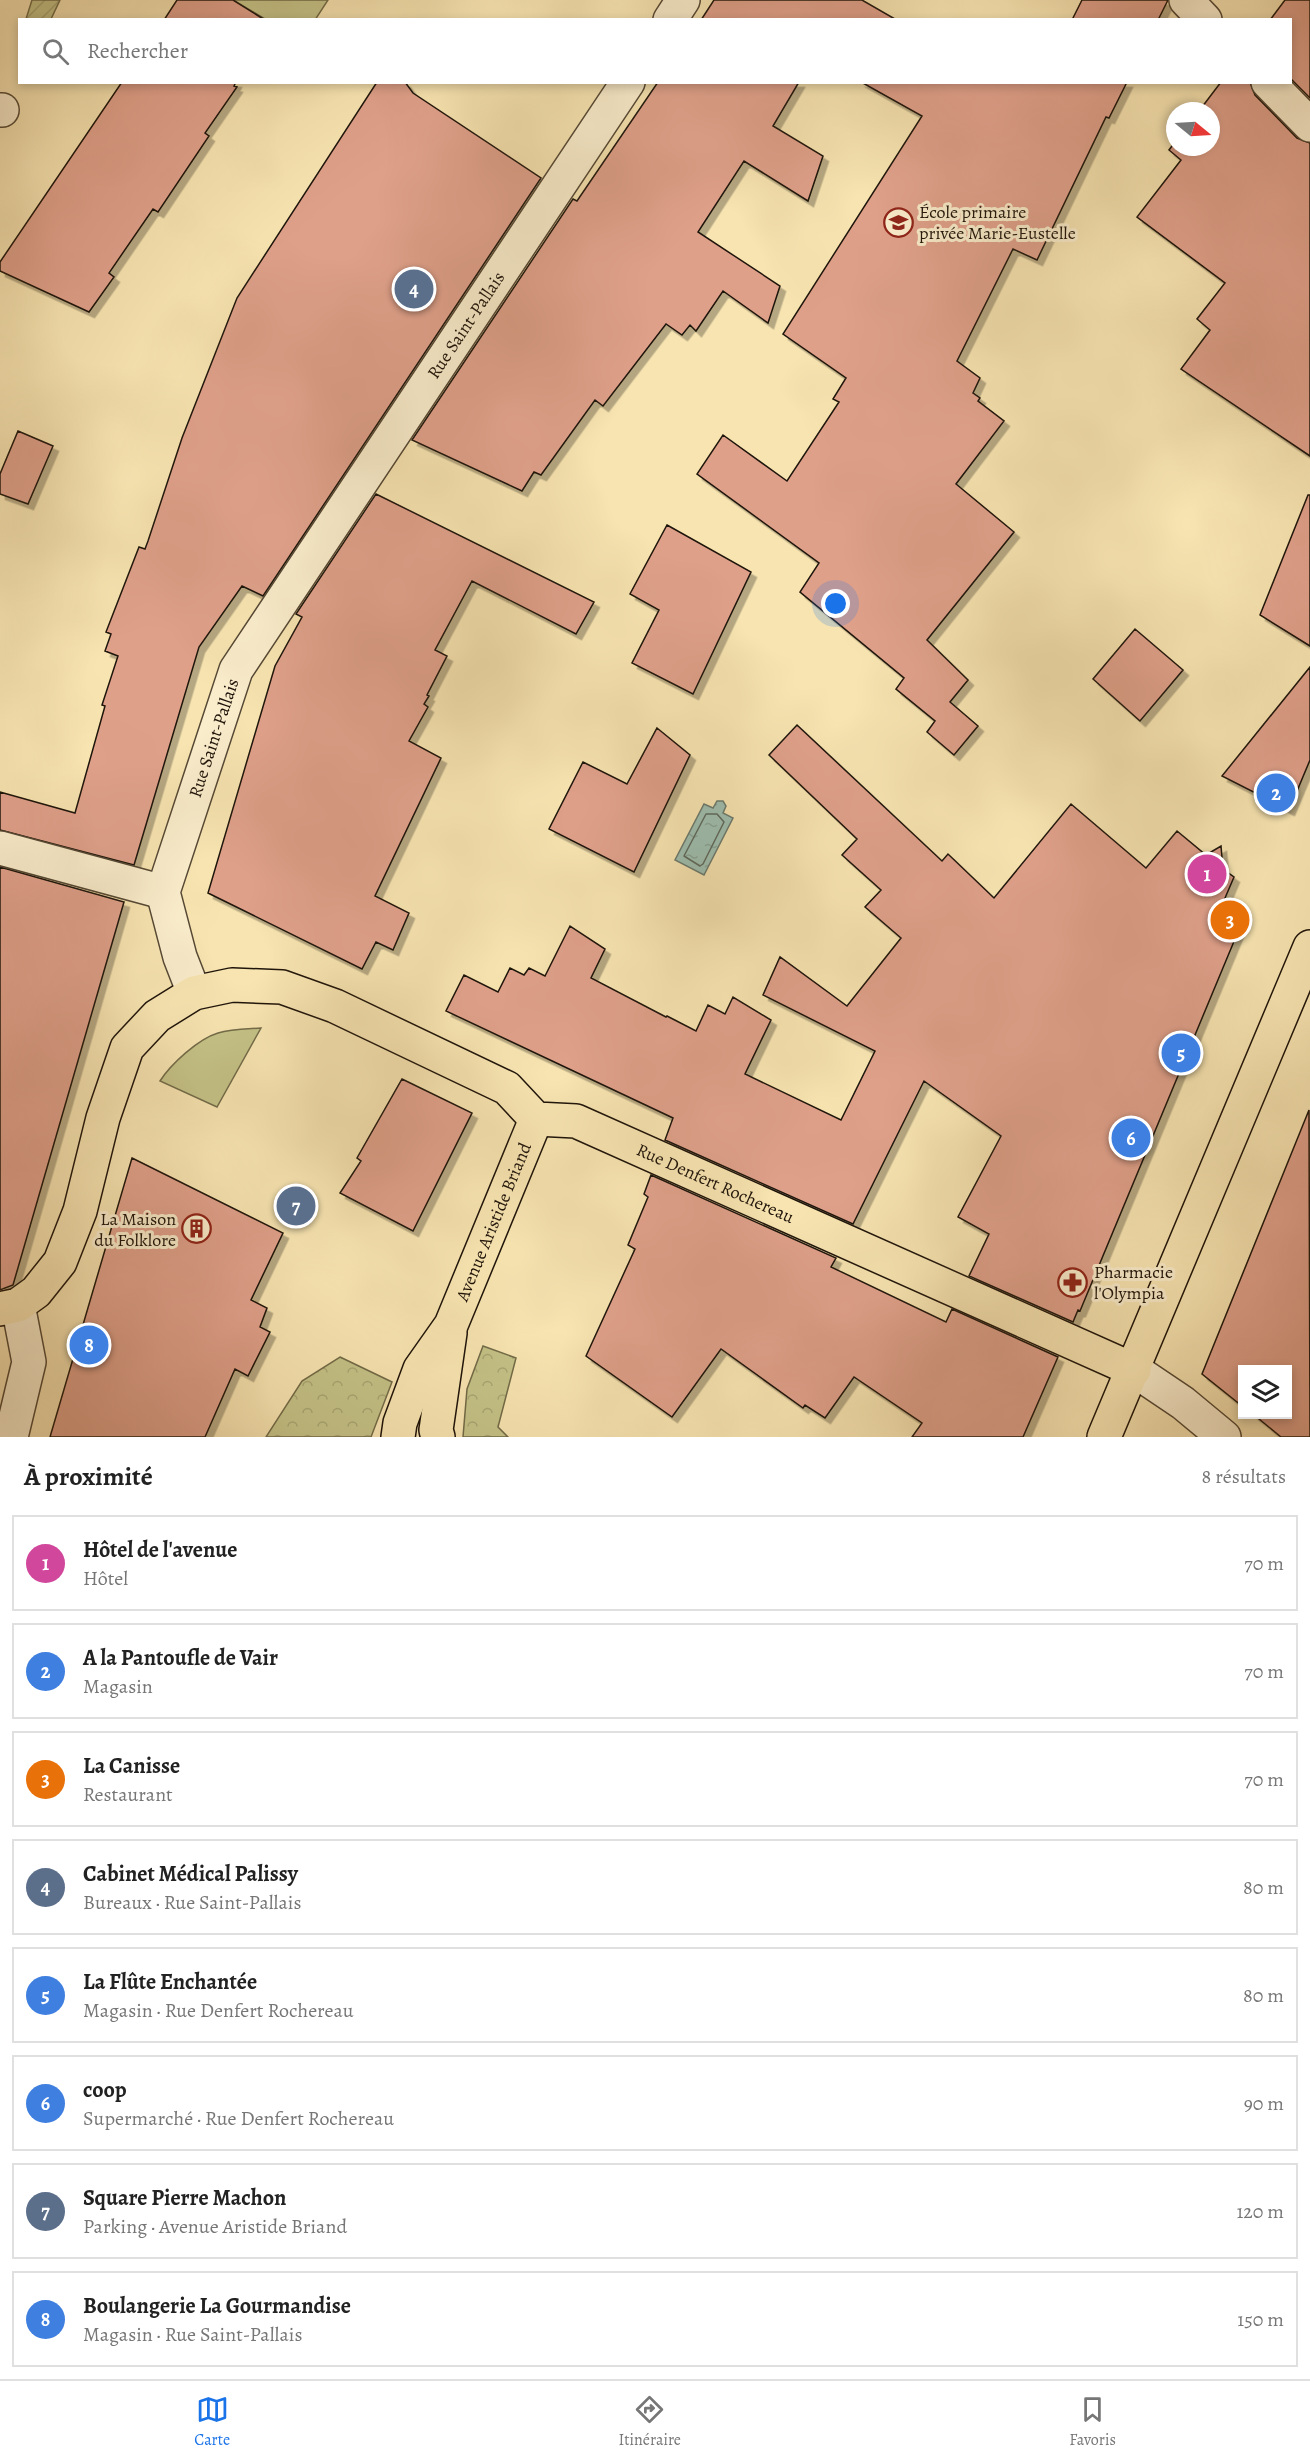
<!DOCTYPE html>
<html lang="fr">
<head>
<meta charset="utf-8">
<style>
	body { margin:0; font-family:Alegreya,serif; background:#f2f2f2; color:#222 }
	.controls { position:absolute; right:18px; bottom:18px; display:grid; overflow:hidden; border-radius:0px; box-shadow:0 3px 9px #0003 }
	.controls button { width:54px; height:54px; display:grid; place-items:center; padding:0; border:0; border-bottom:2px solid #e0e0e0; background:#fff; color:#222; font:30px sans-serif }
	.compass { position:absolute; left:1166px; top:102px; width:54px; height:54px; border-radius:50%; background:#fff; box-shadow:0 3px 9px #0003; rotate:108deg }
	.you { position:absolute; left:836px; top:604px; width:21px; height:21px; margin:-15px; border:4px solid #fff; border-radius:50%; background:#1a73e8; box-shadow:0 0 0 9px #1a73e833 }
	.badge { display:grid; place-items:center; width:39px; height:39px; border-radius:50%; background:#1a73e8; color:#fff; font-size:20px; font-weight:700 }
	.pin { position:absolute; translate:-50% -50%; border:3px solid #fff; box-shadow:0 2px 6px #0006 }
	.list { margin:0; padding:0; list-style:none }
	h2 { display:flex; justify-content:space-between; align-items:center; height:78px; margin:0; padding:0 24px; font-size:26px }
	h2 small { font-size:20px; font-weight:400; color:#767676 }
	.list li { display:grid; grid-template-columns:39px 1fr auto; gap:18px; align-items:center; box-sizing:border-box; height:96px; margin:0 12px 12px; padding:0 12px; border:2px solid #e0e0e0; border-radius:0px }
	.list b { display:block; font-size:22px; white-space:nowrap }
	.list p { margin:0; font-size:20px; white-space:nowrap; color:#767676 }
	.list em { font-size:20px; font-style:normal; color:#767676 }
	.icon { flex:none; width:33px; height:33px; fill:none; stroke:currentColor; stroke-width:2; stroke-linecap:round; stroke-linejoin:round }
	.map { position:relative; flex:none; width:1310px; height:1437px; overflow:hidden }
	.search { position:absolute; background:#fff; box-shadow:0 3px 9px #0003; left:18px; right:18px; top:18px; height:66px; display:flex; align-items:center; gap:15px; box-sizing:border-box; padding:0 21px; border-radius:0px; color:#767676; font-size:22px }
	.sheet { height:942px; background:#fff }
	nav { display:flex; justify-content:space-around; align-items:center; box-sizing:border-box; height:84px; border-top:2px solid #e0e0e0; background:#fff; font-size:16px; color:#767676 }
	nav a { display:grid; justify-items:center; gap:3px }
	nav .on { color:#1a73e8 }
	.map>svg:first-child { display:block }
</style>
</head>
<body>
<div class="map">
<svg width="1310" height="1437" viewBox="0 0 1310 1437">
	<defs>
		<pattern id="forest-crowns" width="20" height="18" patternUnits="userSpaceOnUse" patternTransform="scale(1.5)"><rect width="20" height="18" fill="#c4c287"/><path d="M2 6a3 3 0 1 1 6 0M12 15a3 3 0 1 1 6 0" fill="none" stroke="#a8a673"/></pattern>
		<pattern id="garden-furrows" width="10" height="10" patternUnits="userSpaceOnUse" patternTransform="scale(1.5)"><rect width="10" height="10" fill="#c4c287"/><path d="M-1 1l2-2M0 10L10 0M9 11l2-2" fill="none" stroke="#a8a673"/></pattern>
		<pattern id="water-ripples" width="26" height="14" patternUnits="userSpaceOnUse" patternTransform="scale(1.5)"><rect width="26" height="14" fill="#9dbeaf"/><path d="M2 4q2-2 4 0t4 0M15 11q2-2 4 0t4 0" fill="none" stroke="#87a295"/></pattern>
		<filter id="shadow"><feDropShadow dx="5.5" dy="5.5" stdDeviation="0" flood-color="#0004"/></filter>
	</defs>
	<rect width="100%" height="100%" fill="#f7e4b1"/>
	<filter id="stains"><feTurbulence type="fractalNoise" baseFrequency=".00333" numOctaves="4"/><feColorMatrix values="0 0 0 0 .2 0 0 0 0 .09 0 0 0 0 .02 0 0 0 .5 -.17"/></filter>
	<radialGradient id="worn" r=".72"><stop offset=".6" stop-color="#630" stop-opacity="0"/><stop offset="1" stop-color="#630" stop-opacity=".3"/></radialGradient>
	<path fill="#c4c287" stroke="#726b48" stroke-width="1.5" d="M233 0H328L315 20 265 19Z
		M261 1028 217 1107 160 1081C171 1064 198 1039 218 1033 231 1029 247 1029 261 1028Z"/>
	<path fill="url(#forest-crowns)" stroke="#726b48" stroke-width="1.5" d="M483 1346 516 1358 498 1427 508 1437H463L467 1389Z
		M340 1357 392 1382 371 1437H266L302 1381Z"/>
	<path fill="url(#garden-furrows)" stroke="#726b48" stroke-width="1.5" d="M32 0H60L51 19H26Z"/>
	<path fill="url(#water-ripples)" stroke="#6b7a6d" stroke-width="1.5" d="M717 801H723L726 806 723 813 733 818 704 875 675 860 704 804 713 808Z"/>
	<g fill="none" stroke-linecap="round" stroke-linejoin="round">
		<path stroke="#5e695c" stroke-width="1.5" d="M706 814H717L724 822 703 864 700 866 684 856Z"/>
	</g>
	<path fill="#dfa08a" stroke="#1f140a" stroke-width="1.5" filter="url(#shadow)" d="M177 0H233L265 20H164Z
		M714 0H862L895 19 701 20Z
		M1082 0H1168L1158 20H1072Z
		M1285 0H1310V98L1290 78V20H1270Z
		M122 82H236L234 86 237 87 205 133 209 136 158 212 153 209 109 273 114 277 89 312 0 271V262Z
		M377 82H405L413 93 541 178 263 596 242 586 199 647 134 865 0 830V792L75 813 105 706 102 705 118 656 105 651 111 634 106 632 139 547 145 549 148 541 182 438 237 298Z
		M658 82H799L773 126 823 156 808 201 744 161 698 232 780 286 768 323 723 291 696 331 690 325 682 335 666 324 603 406 595 400 541 475 534 472 522 491 412 440 573 199 577 201Z
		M861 82H1127L1109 118 1106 117 1037 260 1013 249 957 361 980 378 973 393 980 398 978 401 1004 421 956 484 1014 532 927 640 968 680 950 702 978 726 954 755 927 732 935 721 896 689 904 678 800 592 819 563 697 474 723 435 787 481 839 402 833 399 846 378 783 334 922 116Z
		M1221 82H1250L1255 95 1297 138 1310 143V456L1181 369 1210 330 1197 319 1225 283 1137 217 1181 160 1169 150 1175 142V147H1211V111H1199Z
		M18 431 53 446 28 504 0 494V474Z
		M376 494 594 602 576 634 472 581 435 650 447 656 427 695 429 696 424 704 428 707 409 741 441 758 375 896 409 913 393 950 376 942 362 969 208 893 275 666 302 617 296 614Z
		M1308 495H1310V646L1260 615Z
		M667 525 751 572 693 694 632 663 659 610 630 594Z
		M1135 629 1183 670 1140 721 1093 679Z
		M1310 667V760L1289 810 1222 776Z
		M797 725 942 861 948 854 994 898 1071 804 1146 868 1177 831 1206 855 1221 846 1223 869 1234 877 1222 905 1245 915 1080 1311 1078 1310 1073 1322 969 1276 989 1234 958 1217 1001 1136 924 1081 853 1224 665 1140 673 1118 446 1011 464 975 498 992 510 968 524 975 529 968 545 976 570 926 605 949 591 978 666 1017 667 1016 696 1031 708 1005 725 1014 733 997 771 1020 745 1074 841 1120 875 1051 763 995 780 957 847 1006 901 938 865 907 881 890 842 855 857 839 769 755Z
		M657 728 690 755 634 872 549 829 583 762 627 784Z
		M0 867 124 902 13 1285 0 1290Z
		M402 1079 472 1113 413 1231 340 1193 361 1161 357 1158Z
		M1309 1110 1310 1437H1281L1253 1414H1287V1370H1242V1406L1202 1374Z
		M132 1158 283 1233 251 1300 267 1308 260 1327 270 1332 248 1376 235 1369 205 1437H50Z
		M651 1175 836 1258 831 1267 946 1322 952 1309 1058 1357 1023 1437H912L922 1423 854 1377 825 1418 805 1405 803 1408 721 1349 672 1417 586 1356 635 1249 628 1245 648 1197 644 1194Z"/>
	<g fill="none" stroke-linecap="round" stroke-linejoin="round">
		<defs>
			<g id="minor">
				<path d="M1186 0 1205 20"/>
				<path d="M670 20 683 0"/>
				<path d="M1268 82 1310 125"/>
				<path d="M0 110H2"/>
				<path d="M0 848 163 892"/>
				<path id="s1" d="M194 993 180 957 163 892 236 670 628 82"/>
				<path d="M1134 1370 1183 1403 1224 1437"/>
				<path d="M11 1437 29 1362 18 1305"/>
			</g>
			<g id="major">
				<path id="s2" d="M0 1309 18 1305 36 1292 60 1262 80 1211 103 1118 127 1048 157 1016 194 993 232 985 282 987 335 1006 507 1088 536 1119 576 1121 1134 1370"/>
				<path id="s3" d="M398 1437 400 1423 420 1369 451 1325 536 1119"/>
				<path d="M438 1437 436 1430 450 1333"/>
				<path d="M1104 1437 1310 947"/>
			</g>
		</defs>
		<use href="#minor" stroke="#554834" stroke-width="36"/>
		<use href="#major" stroke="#1f140a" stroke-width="36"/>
		<use href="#minor" stroke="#faedcc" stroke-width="33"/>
		<use href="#major" stroke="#f7e4b1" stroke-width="33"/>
	</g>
	<defs>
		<symbol id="school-ring" viewBox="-11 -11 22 22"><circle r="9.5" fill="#faedcc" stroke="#8f2418" stroke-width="1.5"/><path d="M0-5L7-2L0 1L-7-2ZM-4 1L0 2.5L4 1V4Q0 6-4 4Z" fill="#8f2418"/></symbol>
		<symbol id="building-ring" viewBox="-11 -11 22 22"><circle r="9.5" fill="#faedcc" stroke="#8f2418" stroke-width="1.5"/><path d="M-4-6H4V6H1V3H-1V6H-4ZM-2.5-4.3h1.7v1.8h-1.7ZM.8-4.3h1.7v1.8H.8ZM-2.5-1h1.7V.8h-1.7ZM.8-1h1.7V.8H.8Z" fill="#8f2418"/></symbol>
		<symbol id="pharmacy-ring" viewBox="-11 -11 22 22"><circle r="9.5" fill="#faedcc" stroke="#8f2418" stroke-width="1.5"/><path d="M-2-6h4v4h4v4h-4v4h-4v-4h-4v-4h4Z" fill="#8f2418"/></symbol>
	</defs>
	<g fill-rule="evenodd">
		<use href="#school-ring" x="882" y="206" width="33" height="33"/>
		<use href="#building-ring" x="180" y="1212" width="33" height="33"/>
		<use href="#pharmacy-ring" x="1056" y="1266" width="33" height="33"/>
	</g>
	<g text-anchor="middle" stroke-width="6" stroke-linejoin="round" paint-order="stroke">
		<g font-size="18" fill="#1f140a" stroke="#faedcc" text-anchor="start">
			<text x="919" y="218">École primaire<tspan x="919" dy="21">privée Marie-Eustelle</tspan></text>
			<text x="176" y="1225" text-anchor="end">La Maison<tspan x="176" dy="21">du Folklore</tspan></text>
			<text x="1094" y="1278">Pharmacie<tspan x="1094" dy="21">l'Olympia</tspan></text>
		</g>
		<g font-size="18" fill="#1f140a" stroke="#faedcc">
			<text dy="6" stroke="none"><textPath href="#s1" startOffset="754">Rue Saint-Pallais</textPath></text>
			<text dy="6" stroke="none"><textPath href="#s1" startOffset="268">Rue Saint-Pallais</textPath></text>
			<text dy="6" stroke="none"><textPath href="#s2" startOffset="962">Rue Denfert Rochereau</textPath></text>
			<text dy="6" stroke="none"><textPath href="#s3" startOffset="237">Avenue Aristide Briand</textPath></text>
		</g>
	</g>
	<rect width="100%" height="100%" filter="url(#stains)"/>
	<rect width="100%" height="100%" fill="url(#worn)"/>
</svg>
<div class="controls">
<button><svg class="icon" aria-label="layers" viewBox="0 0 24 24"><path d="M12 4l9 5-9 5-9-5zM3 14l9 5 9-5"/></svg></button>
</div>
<svg class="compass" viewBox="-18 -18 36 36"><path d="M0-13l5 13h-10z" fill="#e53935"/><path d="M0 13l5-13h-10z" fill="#767676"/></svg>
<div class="you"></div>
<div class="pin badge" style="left:1207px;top:874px;background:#d1479c">1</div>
<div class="pin badge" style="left:1276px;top:793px;background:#3f7fe0">2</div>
<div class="pin badge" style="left:1230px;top:920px;background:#e8710a">3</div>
<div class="pin badge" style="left:414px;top:289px;background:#5c6f8a">4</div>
<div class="pin badge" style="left:1181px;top:1053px;background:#3f7fe0">5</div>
<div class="pin badge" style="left:1131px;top:1138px;background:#3f7fe0">6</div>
<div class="pin badge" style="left:296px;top:1206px;background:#5c6f8a">7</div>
<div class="pin badge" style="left:89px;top:1345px;background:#3f7fe0">8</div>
<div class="search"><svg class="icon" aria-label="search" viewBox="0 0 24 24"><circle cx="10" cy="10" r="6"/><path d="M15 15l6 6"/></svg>Rechercher</div>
</div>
<section class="sheet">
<h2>À proximité<small>8 résultats</small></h2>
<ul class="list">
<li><span class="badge" style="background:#d1479c">1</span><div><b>Hôtel de l'avenue</b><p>Hôtel</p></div><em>70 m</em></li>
<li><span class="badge" style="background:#3f7fe0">2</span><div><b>A la Pantoufle de Vair</b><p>Magasin</p></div><em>70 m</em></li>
<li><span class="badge" style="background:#e8710a">3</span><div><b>La Canisse</b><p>Restaurant</p></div><em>70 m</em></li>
<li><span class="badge" style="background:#5c6f8a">4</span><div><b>Cabinet Médical Palissy</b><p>Bureaux · Rue Saint-Pallais</p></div><em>80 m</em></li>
<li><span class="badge" style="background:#3f7fe0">5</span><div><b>La Flûte Enchantée</b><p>Magasin · Rue Denfert Rochereau</p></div><em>80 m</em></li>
<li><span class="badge" style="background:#3f7fe0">6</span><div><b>coop</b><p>Supermarché · Rue Denfert Rochereau</p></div><em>90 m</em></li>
<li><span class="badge" style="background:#5c6f8a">7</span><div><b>Square Pierre Machon</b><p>Parking · Avenue Aristide Briand</p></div><em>120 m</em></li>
<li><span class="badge" style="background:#3f7fe0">8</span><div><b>Boulangerie La Gourmandise</b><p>Magasin · Rue Saint-Pallais</p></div><em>150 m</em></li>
</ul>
</section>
<nav>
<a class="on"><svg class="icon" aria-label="map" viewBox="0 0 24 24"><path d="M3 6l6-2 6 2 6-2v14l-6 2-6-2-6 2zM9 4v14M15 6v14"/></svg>Carte</a>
<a><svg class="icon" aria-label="directions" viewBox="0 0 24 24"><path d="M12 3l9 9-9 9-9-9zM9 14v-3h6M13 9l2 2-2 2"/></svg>Itinéraire</a>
<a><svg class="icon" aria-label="saved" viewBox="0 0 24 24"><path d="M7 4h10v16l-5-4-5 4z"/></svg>Favoris</a>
</nav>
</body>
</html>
